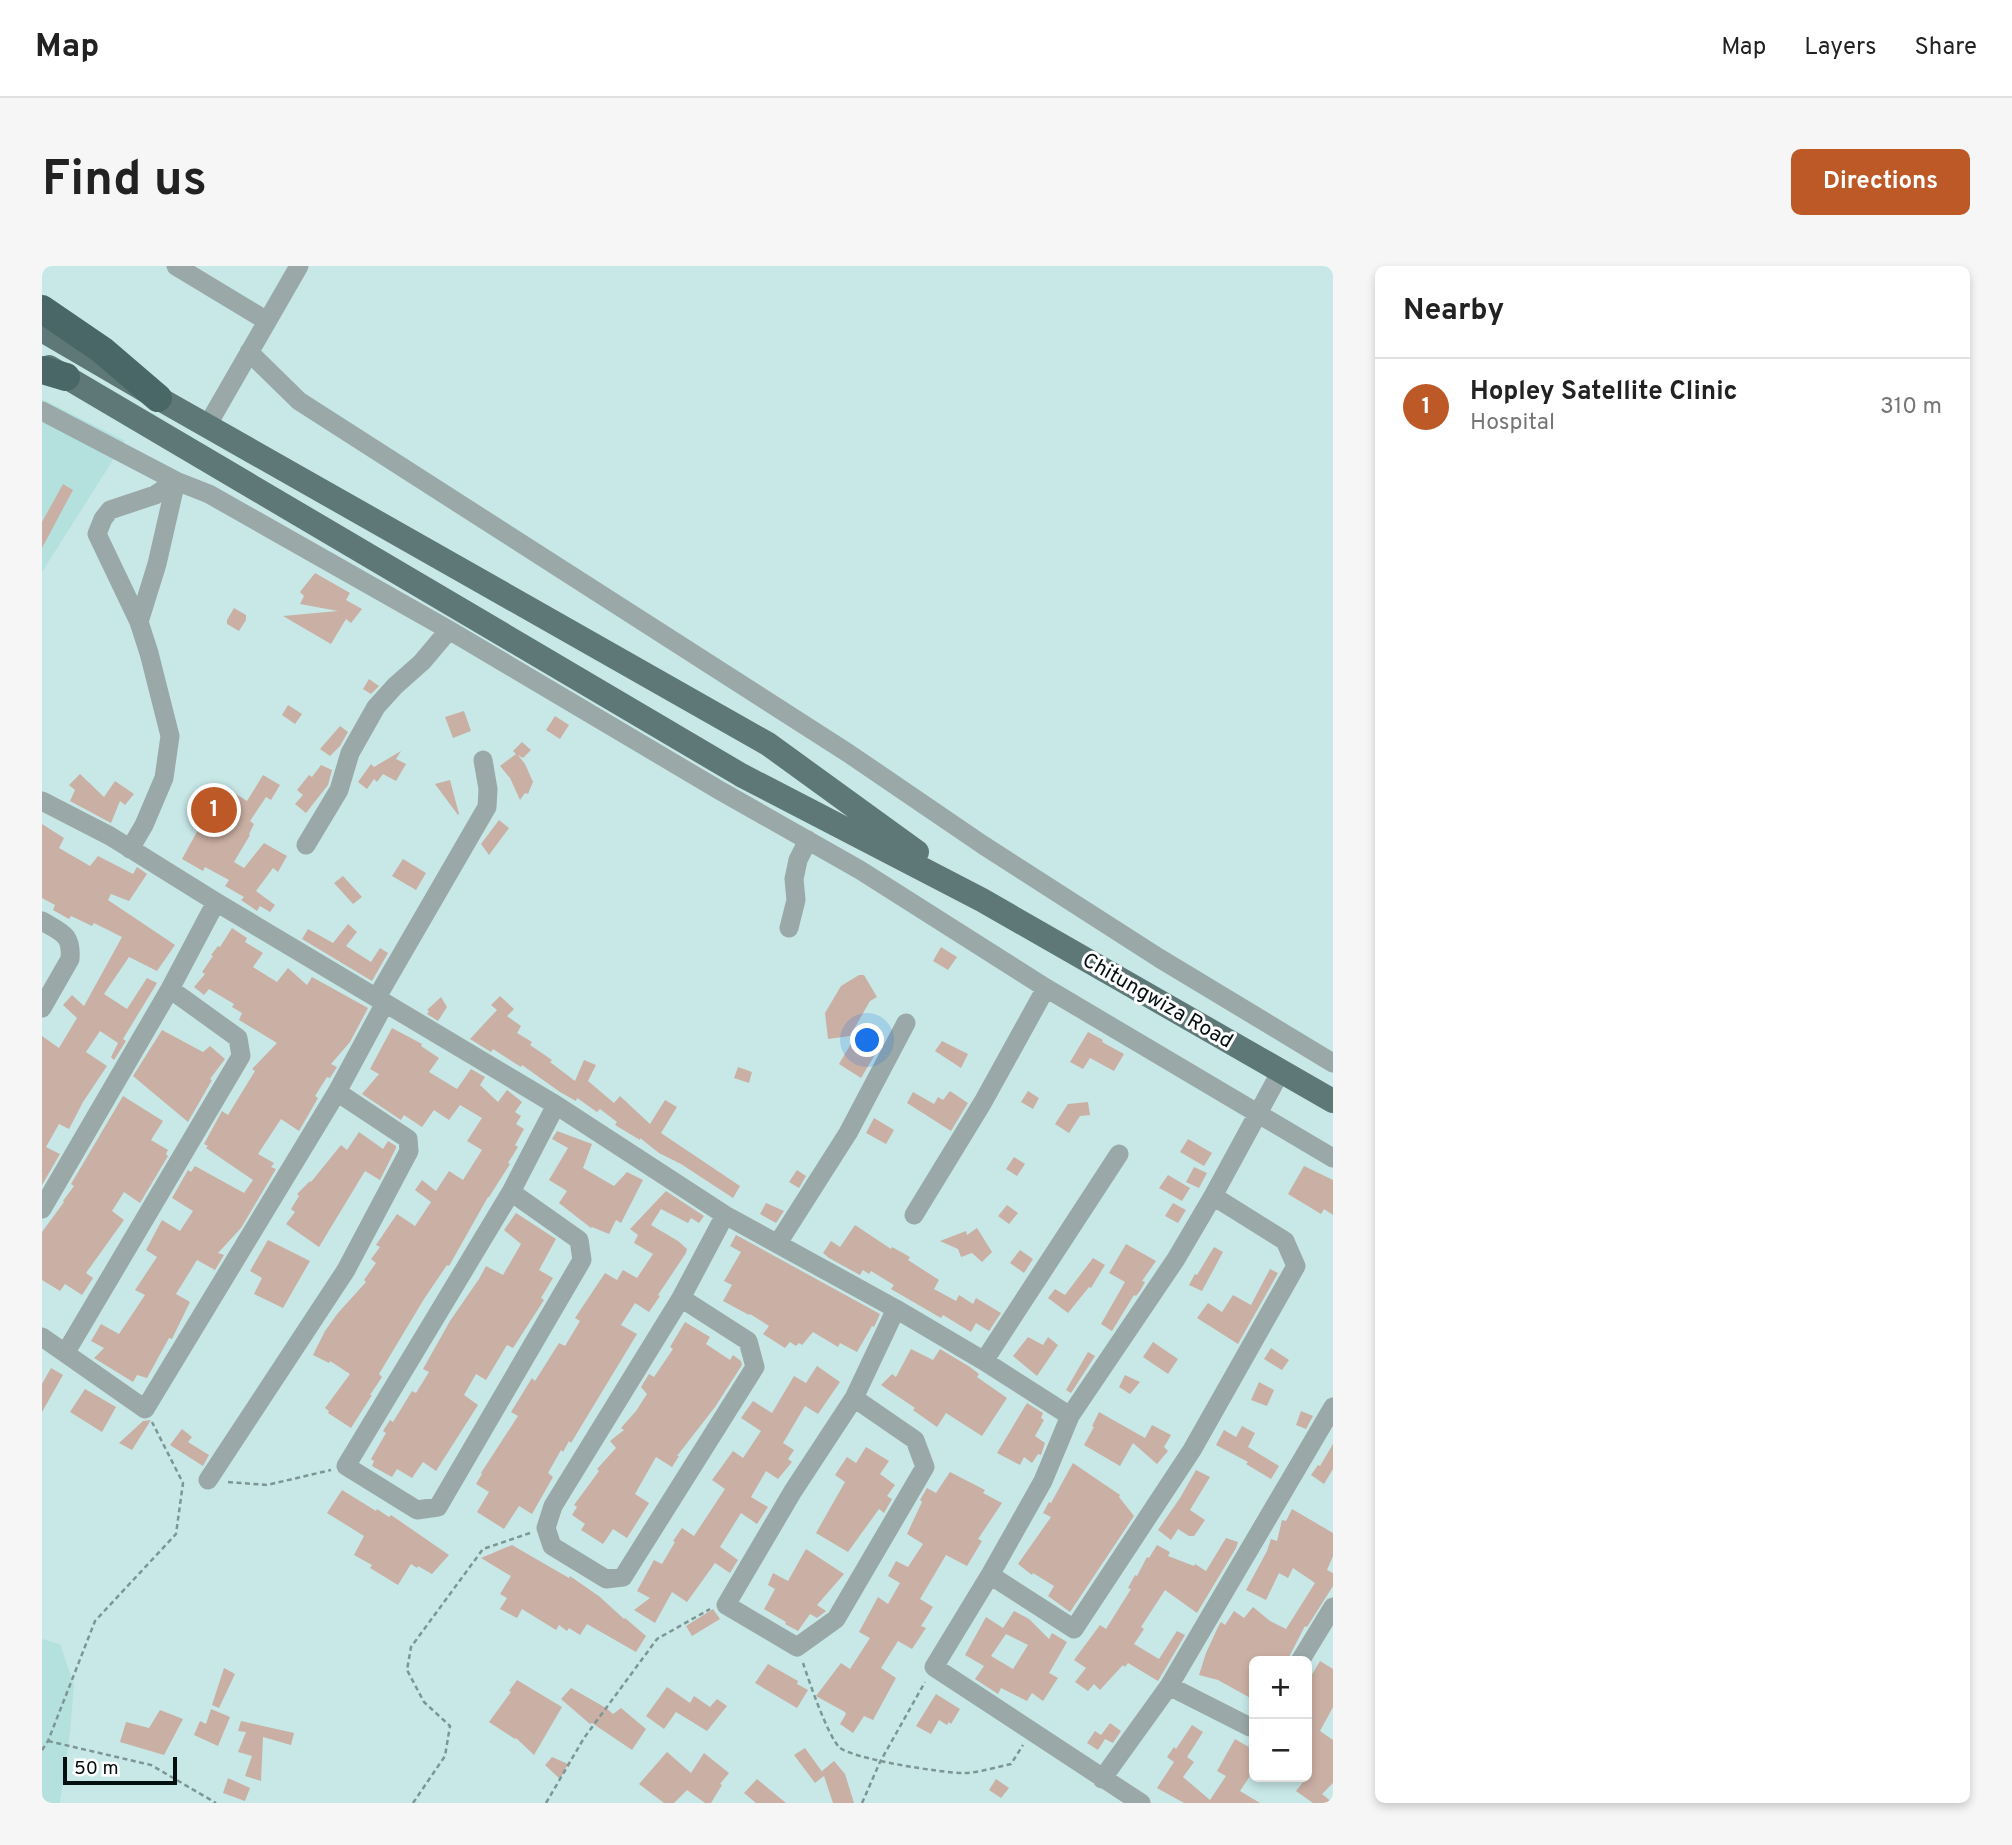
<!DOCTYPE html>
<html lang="en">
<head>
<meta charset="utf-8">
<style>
	body { margin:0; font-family:Overpass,sans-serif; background:#f6f6f6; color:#222 }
	.controls { position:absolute; right:21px; bottom:21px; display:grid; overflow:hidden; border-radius:10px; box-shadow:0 4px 10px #0003 }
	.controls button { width:63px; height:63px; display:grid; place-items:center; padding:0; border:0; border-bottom:2px solid #e0e0e0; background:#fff; color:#222; font:35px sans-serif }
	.scale { position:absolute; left:21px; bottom:18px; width:114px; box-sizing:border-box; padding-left:7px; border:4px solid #040f0f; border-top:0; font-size:19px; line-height:24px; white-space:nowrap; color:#040f0f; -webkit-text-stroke:5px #fff; paint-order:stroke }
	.you { position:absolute; left:826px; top:775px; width:24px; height:24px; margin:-18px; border:5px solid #fff; border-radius:50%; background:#1a73e8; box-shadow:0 0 0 10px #1a73e833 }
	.badge { display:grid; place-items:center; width:46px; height:46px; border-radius:50%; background:#bd5827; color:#fff; font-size:23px; font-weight:700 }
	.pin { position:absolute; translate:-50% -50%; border:4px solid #fff; box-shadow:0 2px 7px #0006 }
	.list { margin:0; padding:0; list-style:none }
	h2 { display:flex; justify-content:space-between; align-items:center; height:91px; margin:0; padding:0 28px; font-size:30px }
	h2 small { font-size:23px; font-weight:400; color:#767676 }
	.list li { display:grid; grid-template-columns:46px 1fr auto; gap:21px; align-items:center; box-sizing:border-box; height:98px; padding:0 28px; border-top:2px solid #e0e0e0 }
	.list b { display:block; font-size:26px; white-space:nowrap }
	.list p { margin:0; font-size:23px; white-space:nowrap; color:#767676 }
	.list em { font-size:23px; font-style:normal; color:#767676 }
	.map { position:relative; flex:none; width:1291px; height:1537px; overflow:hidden; border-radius:10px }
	header { display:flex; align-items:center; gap:42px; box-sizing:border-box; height:98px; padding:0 35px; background:#fff; border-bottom:2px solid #e0e0e0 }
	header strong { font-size:33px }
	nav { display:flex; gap:38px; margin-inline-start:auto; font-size:24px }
	.intro { display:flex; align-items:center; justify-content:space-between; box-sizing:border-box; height:168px; padding:0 42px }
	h1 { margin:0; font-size:49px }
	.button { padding:18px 32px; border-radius:10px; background:#bd5827; color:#fff; font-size:24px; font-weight:700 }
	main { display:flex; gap:42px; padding:0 42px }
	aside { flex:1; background:#fff; border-radius:10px; box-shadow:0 4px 10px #0003 }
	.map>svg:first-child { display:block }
</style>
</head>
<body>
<header>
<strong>Map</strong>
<nav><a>Map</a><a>Layers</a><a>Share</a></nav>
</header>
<div class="intro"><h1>Find us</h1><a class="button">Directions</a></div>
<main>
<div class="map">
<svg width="1291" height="1537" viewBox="0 0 1291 1537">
	<rect width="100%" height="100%" fill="#c7e8e7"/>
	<path fill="#b4e0de" d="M0 133 83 175 0 306Z
		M0 1373 18 1378 32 1419 28 1467 18 1537H0Z"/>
	<path fill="#caafa4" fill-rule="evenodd" d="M21 218 31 224 0 282V256Z
		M273 307 308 327 304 334 320 343 309 357 304 353 289 378 241 350 296 345 258 338 262 330 258 326Z
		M192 342 204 349V354L197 365 185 358V354Z
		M327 413 337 420 329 428 321 423Z
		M246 439 260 448 253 458 240 449Z
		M422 445 429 465 411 472 403 451Z
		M513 450 527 459 518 473 504 464Z
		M298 460 306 466 298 480 288 490 278 483Z
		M480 476 489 484 481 492 476 489 483 498 491 516 486 528 483 527 478 534 468 512 458 500 474 488 471 485Z
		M359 485 354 493 364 498 354 515 341 508 335 516 332 513 325 523 316 516 329 498 332 501Z
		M279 499 290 504 286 519 264 547 253 538 261 529 255 524 267 509 270 511Z
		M38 508 62 531 73 515 92 528 83 539 78 535 69 557 28 535 33 524 27 519Z
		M221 509 238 519 229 534 224 531 208 555 212 558 207 568 208 569 192 596 202 602 222 577 245 590 236 606 231 602 214 625 233 639 228 646 218 640 215 645 199 634 202 631 183 620 187 614 163 601 161 605 140 593 157 562 167 568 184 540 194 528 205 535Z
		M408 514 417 548 416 549 393 518Z
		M457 554 467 562 447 589 439 578Z
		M0 558 22 572 17 582 48 600 56 590 91 608 95 601 105 608 87 635 69 628 66 634 133 679 115 705 87 691 62 728 85 743 105 712 115 717 81 773 84 775 72 794 69 791 76 777 58 765 44 786 65 800 41 836 27 863 17 858 4 881 18 888 0 919V770L17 782 35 752 21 739 30 729 42 740 80 671 52 657 50 660 29 650 27 653 11 644 13 639 0 632Z
		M361 593 384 607 374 624 350 610Z
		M301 610 320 631 311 638 292 617Z
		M306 658 315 666 304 680 329 696 338 682 346 687 330 715 260 673 266 663 291 677Z
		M190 662 205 672 203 676 221 687 211 701 235 716 246 702 265 719 270 711 326 742 308 776 289 798 295 801 288 812 285 811 273 830 276 832 257 865 239 853 216 888 232 897 229 901 234 903 199 962 176 987 182 989 173 1004 155 994 134 1028 148 1036 130 1073 127 1072 105 1112 95 1109 91 1116 52 1092 62 1082 49 1075 59 1058 77 1068 103 1029 93 1024 115 991 104 984 120 954 138 965 151 945 130 932 146 904 149 906 153 900 202 927 211 914 164 882 166 880 162 878 180 845 186 849 213 805 210 803 235 777 197 754 200 747 190 741 192 738 167 723 162 729 152 721 163 708 160 706 171 690 169 689 176 680 178 681Z
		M899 681 915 691 906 704 891 695Z
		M817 709H822L835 731 828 735 808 770 786 773 783 747 799 720Z
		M458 730 472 743 465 750 479 760 475 767 490 776 488 779 510 794 508 796 533 815 542 794 554 799 546 815 572 837 578 830 608 858 623 834 635 841 619 867 698 920 691 932 639 898 617 887 598 872V874L573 859 575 856 558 843 555 846 535 832 534 835 518 826 480 799 479 801 451 783 449 786 428 773 455 744 449 739Z
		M399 731 405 741 396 755 385 748 387 745 385 744Z
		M350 762 380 778 379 780 397 792 387 806 415 823 429 803 443 811 438 819 456 836 465 824 480 836 473 846 479 850 474 858 482 863 473 879 476 881 466 897 468 898 447 931H446L407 1000 405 999 382 1033 337 1108 340 1111 328 1129H330L309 1162 286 1147 287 1145 283 1142 308 1108 288 1095 287 1097 271 1089 283 1065 296 1047 324 1016 322 1014 334 997 329 993 338 981 334 979 355 948 373 960 389 936 373 924 380 914 394 925 407 905 421 914 440 884 425 875 440 852 418 839 407 854 392 844 380 861 362 849 359 854 320 828 337 808 328 803Z
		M120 764 161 786 168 780 183 793 168 813 170 814 146 856 91 810Z
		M1046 766 1061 774 1060 776 1082 788 1072 805 1048 792 1041 803 1028 796Z
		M814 769 837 782 819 812 797 798Z
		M900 775 926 788 919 802 893 785Z
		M696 801 710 806 707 817 692 812Z
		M908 825 926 837 909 865 865 837 871 826 892 838 896 831 901 834Z
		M986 825 997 832 991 843 979 836Z
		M81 830 121 855 109 874 126 884 124 888 126 890 98 937 82 926 70 945 82 954 44 1007 51 1012 40 1029 23 1018 18 1025 0 1014V966L22 936 21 935 32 920 29 918Z
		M1046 836 1048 849 1038 850 1027 867 1013 858 1026 838Z
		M832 852 852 864 844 878 824 867Z
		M515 865 550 878 541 902 572 920 585 906 601 914 579 957 574 954 567 968 550 961 549 962 517 937 525 925 507 914 526 882 510 873Z
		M317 866 341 883 346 875 354 880V882L338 914 323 905 277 981 244 958 253 946 249 943 257 930 255 928 268 915 269 916 299 879 305 884Z
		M1146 873 1170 887 1162 900 1138 886Z
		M972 891 983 898 975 910 964 903Z
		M1262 900 1291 914V949L1282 943 1279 948 1246 928Z
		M1152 901 1165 907 1157 922 1144 916Z
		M755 904 764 910 757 922 747 916Z
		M1126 909 1148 922 1140 935 1117 922Z
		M624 925 662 950 657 957 649 952 646 957 619 943 609 959 636 975 645 983 644 987 616 1029 618 1030 607 1046 593 1037 579 1059 595 1068 529 1177 527 1175 521 1186 519 1184 506 1207 511 1211 490 1248 477 1240 462 1263 435 1246 447 1226 434 1218 440 1208 439 1207 476 1150 469 1146 490 1112 493 1115 517 1077 523 1080 538 1055 533 1052 563 1007 575 1014 581 1004 595 1012 611 988 592 977 596 969 588 963Z
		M724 937 742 945 734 957 718 948Z
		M1131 937 1144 944 1136 957 1123 950Z
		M965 939 976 947 967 958 956 950Z
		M474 947 514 973 497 1004 511 1012 499 1032 502 1034 471 1082 465 1079 444 1114 434 1108 422 1129 436 1139 394 1205 381 1196 370 1212 355 1203 350 1211 330 1200 332 1195 329 1193 344 1167 341 1165 348 1154 351 1156 370 1125 374 1127 387 1106 381 1103 408 1055 437 1013 444 1000 461 1009 479 978 462 964Z
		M813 959 849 983 850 981 868 991 866 994 897 1014 892 1023 914 1035 917 1029 931 1038 934 1032 959 1047 947 1065 934 1057 929 1066 901 1049 899 1052 849 1023 852 1019 829 1005 827 1008 821 1004 818 1009 787 992 781 987 789 975 798 981Z
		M935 962 950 986 940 996 930 987 919 991 916 983 898 975 924 965 925 969Z
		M694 969 838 1048 832 1061 830 1060 815 1086 798 1077 796 1081 771 1066 760 1079 757 1077 754 1080 748 1076 743 1082 721 1068 727 1060 708 1048 707 1049 681 1035 690 1019 682 1015 699 986 688 980Z
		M226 974 268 995 241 1042 212 1028 220 1012 208 1005Z
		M1084 978 1114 995 1100 1015 1103 1016 1098 1025 1094 1030 1092 1029 1070 1065 1059 1058 1083 1016 1067 1007Z
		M1172 981 1181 986 1160 1025 1147 1019 1153 1008 1155 1009Z
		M978 984 991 993 982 1007 968 997Z
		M1051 992 1063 999 1049 1022 1047 1021 1026 1047 1006 1032 1013 1023 1023 1029Z
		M1228 1003 1236 1007 1196 1078 1155 1052 1166 1037 1180 1046 1191 1029 1209 1039Z
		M643 1056 668 1071 664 1078 688 1094 691 1089 699 1095 700 1099 673 1141 635 1190H637L630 1201 614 1191 593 1228 607 1237 585 1272 571 1263 561 1278 539 1264 543 1258 530 1249 535 1241 532 1239 557 1205 555 1203 574 1182 568 1175 582 1164 579 1162 594 1145 605 1128 599 1121 607 1108 612 1111 631 1083 628 1081Z
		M986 1071 1001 1079 1006 1071 1016 1079 995 1110 971 1090Z
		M1111 1076 1136 1093 1126 1108 1101 1091Z
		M1229 1082 1247 1094 1240 1104 1222 1093Z
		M869 1083 891 1094 898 1083 928 1101 937 1108 935 1111 965 1132 940 1170 904 1147 895 1161 871 1144 873 1142 839 1119 850 1108 854 1111Z
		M1046 1086 1053 1090 1029 1127 1024 1124Z
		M775 1100 798 1116 776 1148 763 1140 741 1177 752 1184 746 1193 750 1196 736 1213 724 1205 709 1231 726 1241 715 1258 699 1247 678 1281 696 1294 688 1307 673 1297 645 1336 630 1326 613 1357 592 1344 608 1332 595 1325 612 1294 620 1298 633 1276 631 1275 640 1262 652 1270 683 1223 670 1214 691 1185 701 1192 719 1165 699 1152 711 1135 730 1147 752 1110 764 1117Z
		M9 1102 21 1109 0 1146V1118Z
		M1083 1109 1098 1116 1088 1128 1077 1121Z
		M1217 1116 1232 1124 1225 1140 1209 1134Z
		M43 1123 74 1141 60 1166 28 1146Z
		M985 1137 1001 1147 999 1152 1002 1154 993 1170 1003 1177 999 1189 996 1188 990 1197 982 1191 978 1199 955 1187Z
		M1259 1145 1271 1150 1264 1163 1254 1159Z
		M1057 1146 1103 1172 1110 1159 1129 1169 1122 1181 1126 1185 1115 1198 1091 1177 1078 1200 1042 1179 1052 1161 1050 1160Z
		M109 1154 90 1184 77 1177 101 1155Z
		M1200 1160 1213 1167 1206 1181 1237 1200 1229 1213 1204 1198 1206 1196 1174 1179 1182 1164 1194 1171Z
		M140 1163 150 1171 146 1176 167 1189 161 1200 128 1179Z
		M1291 1178V1203L1282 1218 1269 1209 1276 1199 1278 1200Z
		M824 1181 847 1195 838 1208 853 1219 845 1230 850 1233 842 1247 837 1243 806 1286 774 1267 803 1216 793 1209 805 1191 814 1197Z
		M1031 1197 1078 1229 1077 1231 1092 1250 1028 1346 1006 1330 1012 1320 991 1307 990 1309 976 1298 1009 1251 1001 1247 1007 1236 1009 1237Z
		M1154 1204 1168 1211 1148 1244 1163 1254 1152 1270H1147L1136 1263 1129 1274 1116 1264 1138 1232Z
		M908 1206 943 1224 941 1227 960 1237 936 1273 940 1275 925 1300 904 1289 878 1333 891 1341 879 1360 884 1362 870 1383 856 1375 839 1402 854 1412 831 1454 822 1450 811 1467 798 1458 804 1448 803 1446 774 1430 799 1397 808 1403 828 1372 817 1366 836 1331 846 1338 858 1317 846 1310 854 1295 866 1301 881 1278 865 1268 880 1236 878 1234 885 1222 894 1227Z
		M300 1224 334 1245 335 1243 347 1251 349 1249 407 1289 390 1308 376 1300 375 1302 369 1298 356 1319 328 1302 330 1299 312 1289 322 1270 285 1247Z
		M1250 1243 1291 1267V1290L1285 1304 1291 1307V1320L1265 1361 1263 1360 1248 1389 1246 1395H1212V1434L1176 1414 1157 1409 1164 1387 1176 1361 1179 1356 1183 1359 1192 1345 1202 1352 1211 1341 1228 1355 1244 1363 1273 1317 1251 1302 1246 1312 1237 1307 1224 1334 1204 1324 1225 1285 1229 1273 1235 1275 1240 1254 1244 1255Z
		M1184 1272 1196 1276 1194 1282 1155 1347 1123 1324 1099 1361 1102 1363 1092 1378 1117 1393 1135 1365 1143 1369 1116 1415 1086 1397 1083 1401 1081 1399 1058 1424 1052 1418 1046 1425 1033 1416 1044 1402 1032 1394 1058 1359 1064 1363 1089 1323 1086 1322 1093 1309 1095 1310 1105 1291 1107 1292 1115 1279 1128 1286 1126 1290 1152 1300 1153 1298 1164 1305Z
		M470 1279 527 1312 528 1310 558 1331 582 1353 583 1352 604 1370 594 1386 545 1358 538 1369 527 1362 525 1365 517 1359 514 1364 480 1343 475 1352 458 1343 465 1332 458 1328 469 1310 439 1292Z
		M764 1283 802 1308 775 1339 784 1345 775 1352 768 1348 756 1365 743 1358 744 1356 722 1343 733 1323 726 1319 731 1307 746 1315Z
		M671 1343 678 1353 650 1370 644 1360Z
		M972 1345 987 1353 1007 1373 1010 1367 1025 1376 1007 1407 1016 1412 1001 1435 990 1427 985 1435 959 1422 956 1428 933 1413 942 1400 923 1389 944 1351 961 1362ZM964 1368 986 1379 971 1403 949 1390Z
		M1278 1395 1291 1403V1441L1278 1465 1291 1474V1517L1280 1528 1291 1537H1271L1254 1525 1265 1511V1417Z
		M726 1398 756 1415 755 1418 766 1424 755 1442 713 1417Z
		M182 1402 193 1408 177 1442 170 1439Z
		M475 1414 520 1441 492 1489 474 1472 473 1473 447 1456 469 1426 467 1425Z
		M625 1421 648 1437 652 1430 668 1441 675 1433 685 1440 665 1465 634 1446 622 1463 604 1450Z
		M529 1422 564 1442 571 1448 579 1442 604 1463 590 1484 550 1457 548 1458 519 1433Z
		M894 1428 918 1443 909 1458 907 1456 905 1459 897 1454 889 1468 874 1460Z
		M169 1443 188 1451 176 1480 152 1469 158 1455 164 1458Z
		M118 1444 141 1453 122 1489 78 1476 84 1456 107 1462Z
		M199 1455 252 1467 249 1479 221 1471 219 1515 203 1510 210 1490 196 1486 204 1466 196 1465Z
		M1068 1457 1079 1465 1071 1477 1063 1473 1056 1484 1045 1477 1053 1465 1059 1469Z
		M1150 1459 1161 1466 1145 1491 1152 1496 1141 1511 1168 1534 1184 1510 1175 1505 1193 1473 1212 1484V1504L1198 1525 1218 1537H1142L1115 1522 1132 1496 1125 1491 1132 1481 1134 1483Z
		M763 1482 781 1507 780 1505 792 1495 803 1508 812 1537H791L782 1510 773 1517 752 1489Z
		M625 1486 649 1507 662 1487 687 1507 678 1518 680 1519 669 1537H663L645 1524 632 1537H622L597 1518Z
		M510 1491 526 1498 518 1513 503 1499Z
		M186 1512 208 1522 203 1535 181 1527Z
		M715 1513 744 1537H714L702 1527Z
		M954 1513 967 1522 959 1532 947 1524Z"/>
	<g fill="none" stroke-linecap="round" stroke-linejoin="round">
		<path stroke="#7d9695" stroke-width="2.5" stroke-dasharray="5 3.5" stroke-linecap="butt" d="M186 1216 225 1219 289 1204
			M761 1397C767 1415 785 1468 797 1481 809 1493 901 1507 921 1507 937 1507 954 1501 969 1498L981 1479
			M6 1475 109 1499 174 1537
			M0 1484 6 1475 53 1355 134 1268 141 1217 110 1156
			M371 1537 403 1490 408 1460 382 1436 365 1404 369 1381 441 1283 488 1267
			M504 1537 542 1472 615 1373 668 1343
			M820 1537 838 1496 883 1416"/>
		<path stroke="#9aa8a7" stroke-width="19" d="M134 0 225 55
			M207 86 257 135 806 487 941 579 1117 692 1291 797
			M0 145 134 215 115 298 97 356
			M165 160 257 0
			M0 535 68 570 174 636 514 839 683 949 854 1043 942 1095 1028 1150
			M264 579 297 524 308 487 334 441 353 420 380 396 407 364
			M88 583 102 559 122 512 128 470 107 387 97 356 55 268 61 253 68 244 113 229 134 215 167 228 407 364 677 524 818 604 1004 722 1291 892
			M0 655C20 667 30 668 28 693L0 742
			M747 662 754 634 752 613 756 594 766 574
			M335 731 445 541 446 523 441 494
			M469 926 537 974 540 994 396 1241 375 1244 304 1200 469 926 514 839
			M0 943 128 723 174 636
			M872 949 941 836 1004 722
			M736 977 806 867 864 757
			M639 1032 706 1075 713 1101 581 1311 564 1313 510 1280 504 1262 511 1240 639 1032 683 949
			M0 1071 103 1143 295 826 343 737
			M24 1086 199 790 196 772 128 723
			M942 1095 1077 888
			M812 1132 873 1174 883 1201 794 1353 755 1381 684 1339 751 1225 812 1132 854 1043
			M166 1214 304 1004 367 885 366 873 295 826
			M948 1309 1032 1363 1150 1184 1254 1000 1243 975 1171 930
			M1258 1395 1291 1341
			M1127 1420 1208 1461 1212 1460
			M1060 1513 1127 1420 1291 1141
			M1099 1537 892 1401 948 1309 1001 1215 1028 1150 1134 993 1171 930 1239 805"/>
		<path stroke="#5e7877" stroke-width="24" d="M0 64 116 132 726 478 875 586
			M7 101 699 509 940 634 1291 835"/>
		<path stroke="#496766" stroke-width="28" d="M0 43 60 84 116 132
			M0 104 24 111"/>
	</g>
	<g text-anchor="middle" stroke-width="6" stroke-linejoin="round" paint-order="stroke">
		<g font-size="21" fill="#040f0f" stroke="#fff">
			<text transform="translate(1116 734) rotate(30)" y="7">Chitungwiza Road</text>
		</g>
	</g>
</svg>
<div class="controls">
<button>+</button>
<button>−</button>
</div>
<div class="scale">50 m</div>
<div class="you"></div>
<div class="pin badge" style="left:172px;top:544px">1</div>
</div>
<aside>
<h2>Nearby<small></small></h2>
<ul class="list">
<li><span class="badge">1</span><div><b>Hopley Satellite Clinic</b><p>Hospital</p></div><em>310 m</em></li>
</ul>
</aside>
</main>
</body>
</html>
